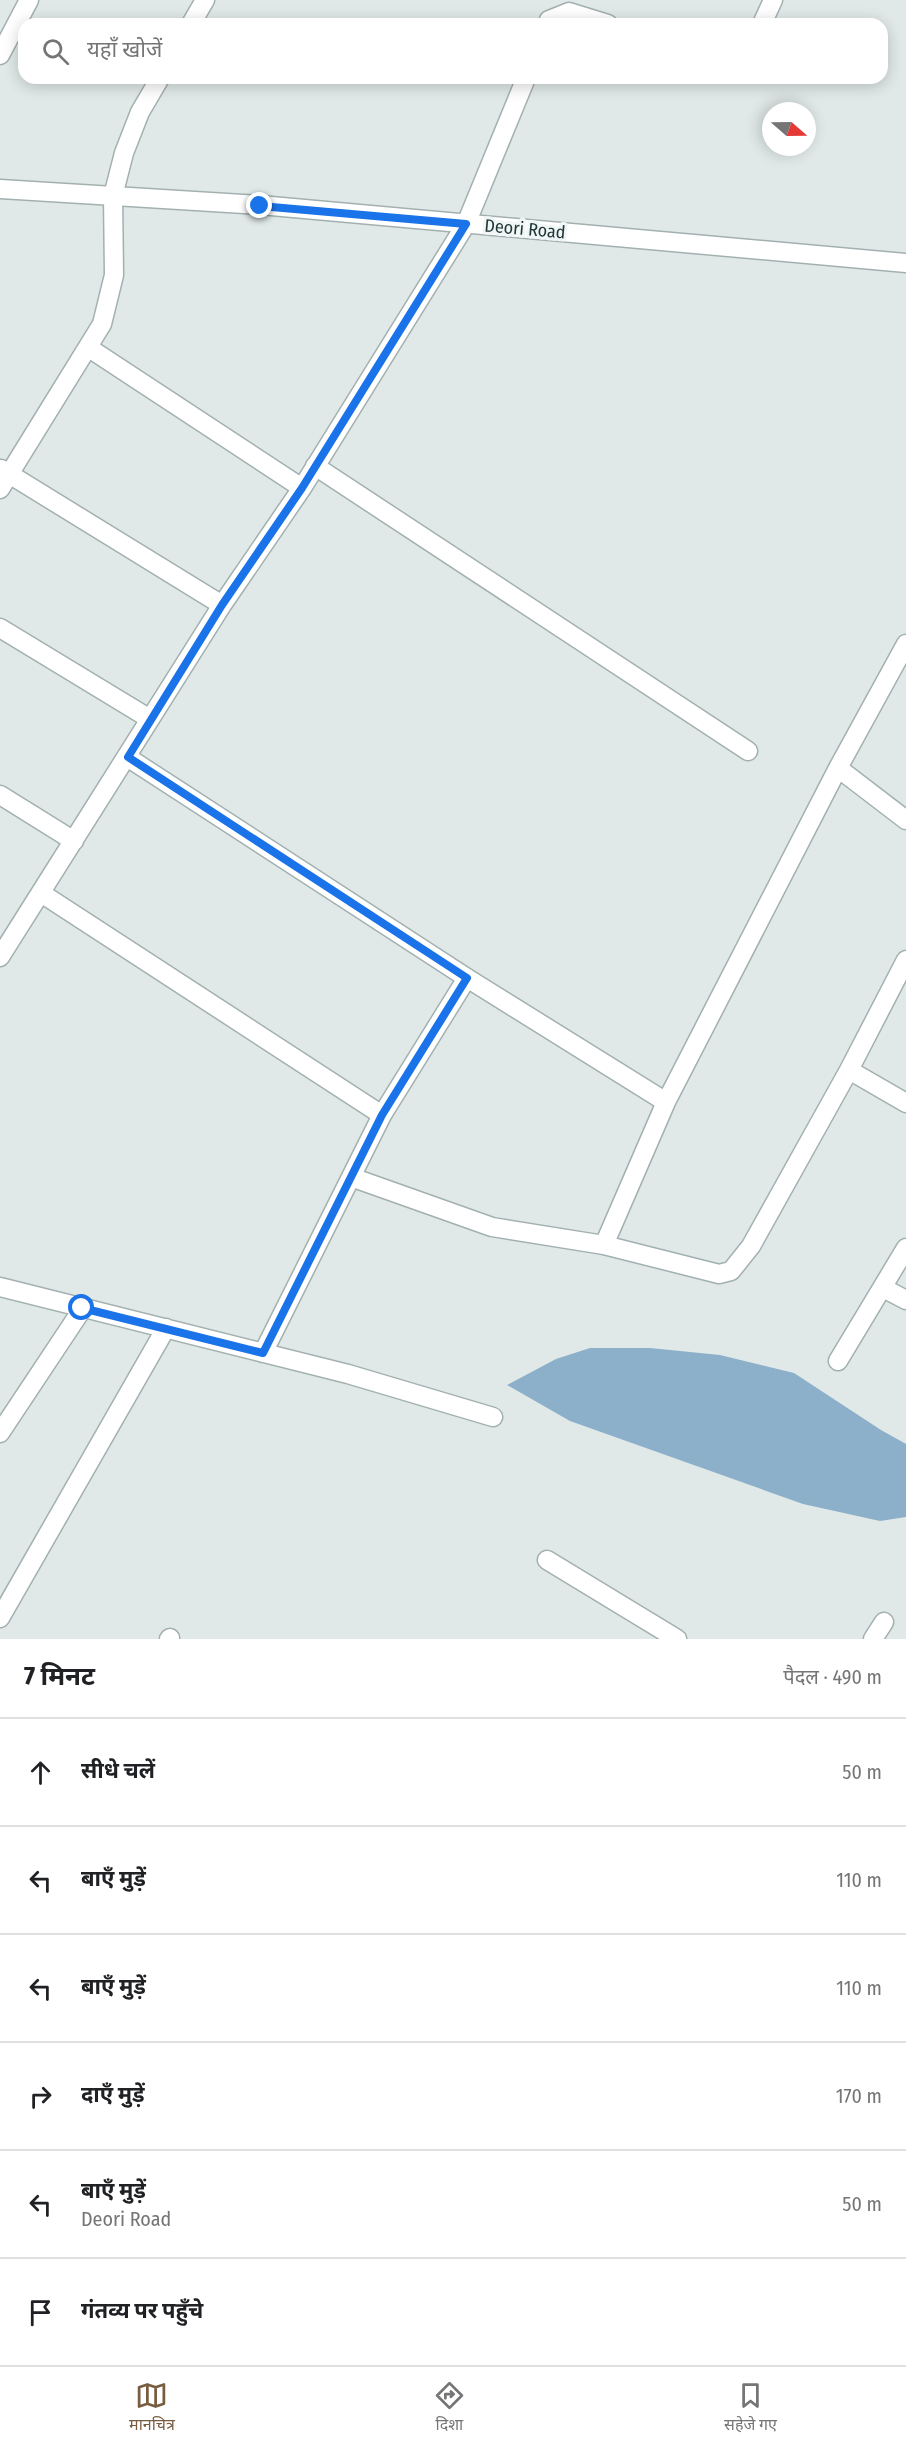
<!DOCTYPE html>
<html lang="hi">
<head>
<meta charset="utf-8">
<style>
	body { margin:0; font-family:"Fira Sans Condensed","Noto Sans Devanagari",sans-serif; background:#f6f6f6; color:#202124 }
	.compass { position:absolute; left:762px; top:102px; width:54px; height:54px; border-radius:50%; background:#fff; box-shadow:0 3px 15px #0003; rotate:110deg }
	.stop { position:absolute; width:18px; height:18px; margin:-14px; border:4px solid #1a73e8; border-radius:50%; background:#fff }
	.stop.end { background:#1a73e8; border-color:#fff; box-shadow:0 2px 6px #0008 }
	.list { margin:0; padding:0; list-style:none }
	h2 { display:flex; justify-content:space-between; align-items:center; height:78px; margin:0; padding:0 24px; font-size:26px }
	h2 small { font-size:20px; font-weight:400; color:#757577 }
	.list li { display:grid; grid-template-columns:39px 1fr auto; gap:18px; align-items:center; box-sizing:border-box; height:108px; padding:0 24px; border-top:2px solid #e0e0e0 }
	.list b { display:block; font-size:22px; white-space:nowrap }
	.list p { margin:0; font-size:20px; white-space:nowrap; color:#757577 }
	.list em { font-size:20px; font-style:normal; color:#757577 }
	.icon { flex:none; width:33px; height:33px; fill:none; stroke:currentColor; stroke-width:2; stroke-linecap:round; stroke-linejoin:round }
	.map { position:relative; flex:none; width:906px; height:1639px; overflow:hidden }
	.search { position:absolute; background:#fff; box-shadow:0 3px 15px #0003; left:18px; right:18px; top:18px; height:66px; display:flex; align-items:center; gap:15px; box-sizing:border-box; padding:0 21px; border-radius:18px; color:#757577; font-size:22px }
	.sheet { height:726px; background:#fff }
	nav { display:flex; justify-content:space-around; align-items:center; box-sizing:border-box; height:84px; border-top:2px solid #e0e0e0; background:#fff; font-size:16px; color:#757577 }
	nav a { display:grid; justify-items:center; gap:3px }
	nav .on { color:#795d40 }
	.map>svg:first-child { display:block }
</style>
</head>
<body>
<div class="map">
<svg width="906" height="1639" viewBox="0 0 906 1639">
	<rect width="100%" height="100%" fill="#e0e9e8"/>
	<path fill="#8cafca" d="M590 1348H650L720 1355 794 1373 881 1430 906 1444V1517L880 1521 803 1504 570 1421 507 1385 556 1359Z"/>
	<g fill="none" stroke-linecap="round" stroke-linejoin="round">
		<defs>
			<path id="minor" d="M191 24 205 0
				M548 24 549 20 569 12 608 24
				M762 24 773 0
				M0 55 29 0
				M89 348 302 488
				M315 466 748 751
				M1 469 222 605
				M0 489 102 324 114 275 113 196 124 153 140 112 160 78
				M0 628 150 719
				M127 757 467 978 666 1102
				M838 768 906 820
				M0 795 74 841
				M41 893 382 1115
				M0 957 222 605 302 488 466 224 526 78
				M849 1070 906 1103
				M351 1177 492 1227 604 1245 719 1274 731 1271 751 1246 849 1070 906 960
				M604 1245 666 1102 838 768 906 644
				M0 1287 348 1374 493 1417
				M883 1288 906 1300
				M263 1353 382 1115 467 978
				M838 1361 906 1248
				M0 1433 83 1308
				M547 1560 677 1639
				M0 1618 166 1328
				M169 1639 170 1638
				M873 1639 884 1622"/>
			<path id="tertiary" d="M0 189 260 205 906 263"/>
		</defs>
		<use href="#minor" stroke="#a3b0b0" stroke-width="21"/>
		<use href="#tertiary" stroke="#a3b0b0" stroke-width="21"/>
		<use href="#minor" stroke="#fff" stroke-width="18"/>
		<use href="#tertiary" stroke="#fff" stroke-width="18"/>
	</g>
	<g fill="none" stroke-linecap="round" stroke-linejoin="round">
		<path stroke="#1a73e8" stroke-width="8" d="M82 1308 263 1353 382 1115 467 978 128 757 222 605 302 488 466 224 260 206"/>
	</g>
	<g text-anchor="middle" stroke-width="6" stroke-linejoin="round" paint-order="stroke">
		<g font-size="18" fill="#223838" stroke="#f0f6f5">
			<text transform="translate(525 229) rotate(5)" y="6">Deori Road</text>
		</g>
	</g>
</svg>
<svg class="compass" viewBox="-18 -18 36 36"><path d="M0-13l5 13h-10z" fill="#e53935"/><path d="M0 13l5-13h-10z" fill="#757577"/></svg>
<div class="stop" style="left:82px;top:1308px"></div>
<div class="stop end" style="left:260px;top:206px"></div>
<div class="search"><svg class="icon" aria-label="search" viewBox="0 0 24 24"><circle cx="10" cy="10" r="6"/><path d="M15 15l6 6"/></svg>यहाँ खोजें</div>
</div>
<section class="sheet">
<h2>7 मिनट<small>पैदल · 490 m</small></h2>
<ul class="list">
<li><svg class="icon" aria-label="ahead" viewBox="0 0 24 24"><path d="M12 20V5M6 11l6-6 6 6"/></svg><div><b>सीधे चलें</b></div><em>50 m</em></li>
<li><svg class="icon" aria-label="left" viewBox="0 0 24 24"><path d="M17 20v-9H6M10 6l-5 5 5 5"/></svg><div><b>बाएँ मुड़ें</b></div><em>110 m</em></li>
<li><svg class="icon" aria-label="left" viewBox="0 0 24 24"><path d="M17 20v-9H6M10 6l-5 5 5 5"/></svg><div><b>बाएँ मुड़ें</b></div><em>110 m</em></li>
<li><svg class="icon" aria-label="right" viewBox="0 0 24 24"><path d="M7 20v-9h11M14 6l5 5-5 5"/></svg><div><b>दाएँ मुड़ें</b></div><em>170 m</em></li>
<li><svg class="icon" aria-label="left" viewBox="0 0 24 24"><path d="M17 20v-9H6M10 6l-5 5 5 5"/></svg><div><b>बाएँ मुड़ें</b><p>Deori Road</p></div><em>50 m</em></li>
<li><svg class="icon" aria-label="arrive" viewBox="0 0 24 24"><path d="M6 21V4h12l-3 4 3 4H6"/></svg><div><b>गंतव्य पर पहुँचे</b></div></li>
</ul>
</section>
<nav>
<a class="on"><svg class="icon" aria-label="map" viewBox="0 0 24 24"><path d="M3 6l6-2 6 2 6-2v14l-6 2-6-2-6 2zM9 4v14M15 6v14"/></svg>मानचित्र</a>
<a><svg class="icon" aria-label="directions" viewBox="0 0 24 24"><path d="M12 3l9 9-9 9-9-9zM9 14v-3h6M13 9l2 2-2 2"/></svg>दिशा</a>
<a><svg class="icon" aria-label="saved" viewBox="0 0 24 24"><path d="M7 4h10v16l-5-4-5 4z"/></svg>सहेजे गए</a>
</nav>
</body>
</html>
